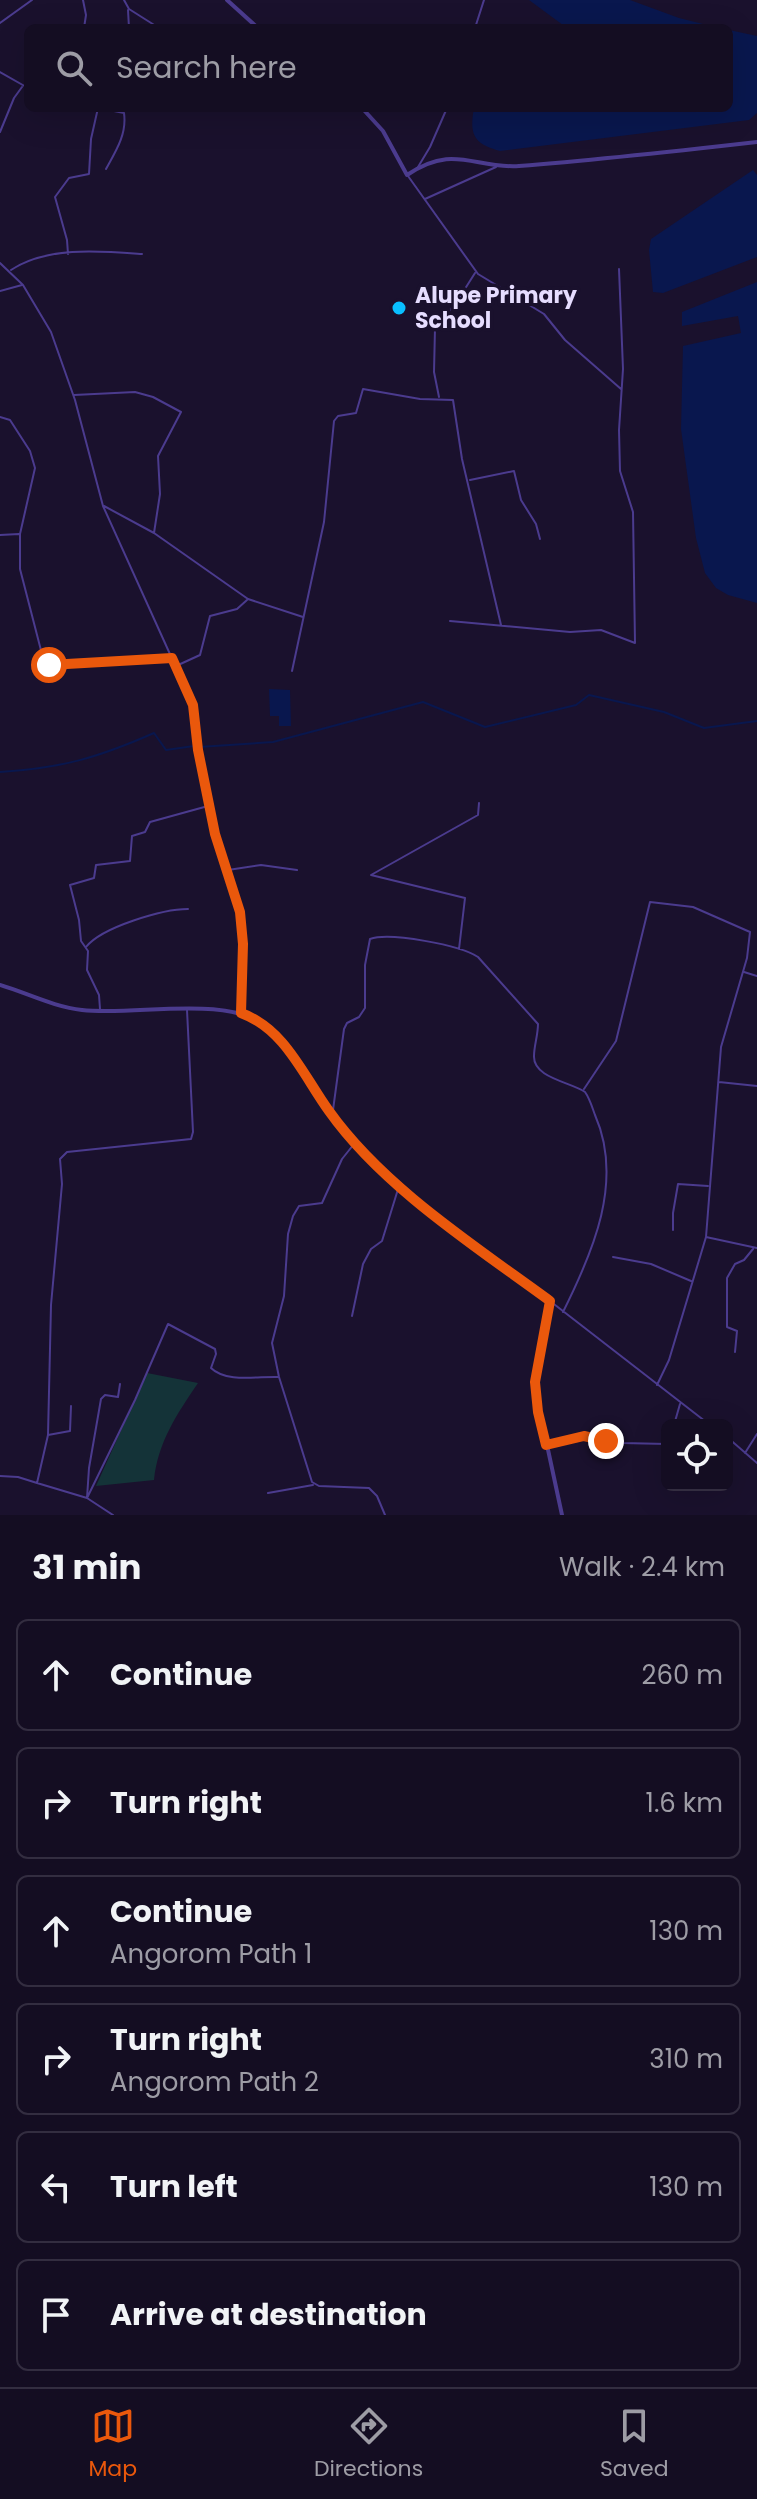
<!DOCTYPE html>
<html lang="en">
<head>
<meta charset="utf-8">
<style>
	body { margin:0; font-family:Poppins,sans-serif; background:#1d162a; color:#f1f3f6 }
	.controls { position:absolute; right:24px; bottom:24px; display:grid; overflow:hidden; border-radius:12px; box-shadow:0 8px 32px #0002 }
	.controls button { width:72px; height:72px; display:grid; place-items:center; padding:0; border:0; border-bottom:2px solid #332d40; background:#140d22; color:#f1f3f6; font:40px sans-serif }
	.stop { position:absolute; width:24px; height:24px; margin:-18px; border:6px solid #ea580c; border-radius:50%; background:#fff }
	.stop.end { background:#ea580c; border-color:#fff; box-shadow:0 2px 8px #0008 }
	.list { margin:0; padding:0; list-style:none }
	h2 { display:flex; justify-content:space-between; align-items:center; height:104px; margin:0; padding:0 32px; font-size:34px }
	h2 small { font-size:26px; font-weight:400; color:#9d9ca5 }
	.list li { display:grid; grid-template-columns:52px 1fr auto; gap:24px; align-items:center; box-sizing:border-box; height:112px; margin:0 16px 16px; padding:0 16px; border:2px solid #332d40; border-radius:12px }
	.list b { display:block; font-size:30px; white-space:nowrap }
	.list p { margin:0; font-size:26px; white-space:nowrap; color:#9d9ca5 }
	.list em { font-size:26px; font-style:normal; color:#9d9ca5 }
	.icon { flex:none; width:44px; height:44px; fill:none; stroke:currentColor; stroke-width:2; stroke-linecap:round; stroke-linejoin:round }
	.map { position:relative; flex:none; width:757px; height:1515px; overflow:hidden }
	.search { position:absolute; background:#140d22; box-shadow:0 8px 32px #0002; left:24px; right:24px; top:24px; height:88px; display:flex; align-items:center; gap:20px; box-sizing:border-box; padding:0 28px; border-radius:12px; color:#9d9ca5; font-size:30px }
	.sheet { height:872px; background:#140d22 }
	nav { display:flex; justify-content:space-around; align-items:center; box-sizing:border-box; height:112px; border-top:2px solid #332d40; background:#140d22; font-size:22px; color:#9d9ca5 }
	nav a { display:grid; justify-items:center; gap:4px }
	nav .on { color:#ea580c }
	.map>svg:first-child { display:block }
</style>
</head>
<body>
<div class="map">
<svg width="757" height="1515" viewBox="0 0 757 1515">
	<rect width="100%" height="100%" fill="#1a112d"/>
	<path fill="#143338" d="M147 1373 198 1383C177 1414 158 1442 154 1480L96 1486Z"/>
	<path fill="#09174e" d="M529 0H630L679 18 719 28H567Z
		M729 30 757 36V113L749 120 500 151C474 144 469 135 474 108H729Z
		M753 170 757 175V257L663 293 653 292 649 250 651 239Z
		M757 282V603L728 595 716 588 705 573 696 538 681 429 683 346 741 333 738 316 682 326V312Z
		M269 689 290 690 291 726H279V716H270Z"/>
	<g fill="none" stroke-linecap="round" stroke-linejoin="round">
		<path stroke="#09174e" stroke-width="2" d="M199 747 273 742 423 702 485 727 576 705 589 695 664 712 704 728 757 721
			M0 772C62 768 97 758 154 733L166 750 194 746"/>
		<path stroke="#4b3b8e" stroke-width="2" d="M83 0 86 15 84 28
			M124 0 129 9 159 28
			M128 10 129 28
			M0 23 32 0
			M475 28 484 0
			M0 72 28 88
			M99 108 124 113C127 134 116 151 106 169
			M0 132 14 98 22 87
			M418 167 430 147 447 108
			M408 176 478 274 544 314 565 340 621 389
			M425 199 496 167
			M68 254 67 240 55 197 69 178 89 174 91 139 98 108
			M0 263 23 285 51 332 75 400 103 506 193 705 198 750 215 834 240 912 243 944 241 1012
			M11 270C47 246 101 251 142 254
			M0 291 22 285
			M74 395 135 392 153 397 181 412 158 456 160 494 154 533
			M439 397 434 372 435 328 456 303 475 273
			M0 417 10 420 30 451 35 468 20 534V569L44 662 49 665 170 658
			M470 480 514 471 521 500 536 524 540 539
			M104 506 154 533 248 599 303 617
			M0 535 19 534
			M450 621 570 632 601 630 635 643 633 512 620 471 619 430 623 369 619 269
			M176 666 200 655 210 616 237 609 247 600
			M292 671 324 522 334 421 338 416 356 413 363 389 420 399 453 400 462 459 501 625
			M228 870 261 865 297 870
			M86 947C102 927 163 909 188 909
			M459 949 465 898 371 875 478 815 479 803
			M744 972 757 976
			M100 1009 99 995 87 970 88 951 81 941 79 920 70 885 94 878 96 865 130 861 132 836 145 832 150 822 208 806
			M719 1082 757 1086
			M584 1089 616 1041 650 902 693 907 750 932 747 958 721 1047 706 1237
			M333 1110 344 1029 347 1023 359 1017 365 1008V965L370 939C390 932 460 945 478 957L538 1024C538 1035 534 1046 534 1056 533 1078 571 1082 585 1092 590 1099 592 1107 595 1115 624 1181 593 1252 563 1312
			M354 1144 342 1159 322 1203 299 1206 293 1216 288 1234 284 1296 272 1343 279 1377 312 1482 319 1486 369 1488 377 1496 385 1515
			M673 1230V1213L678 1184 708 1186
			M613 1257 651 1264 691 1281
			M550 1301 710 1425
			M352 1316 363 1264 371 1249 382 1241 399 1186
			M735 1352 737 1331 727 1327V1278L735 1264 744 1260 753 1249
			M120 1384 118 1397 105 1395 101 1399 89 1468 87 1498 135 1400 168 1324 215 1349 216 1354 211 1368C226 1383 259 1376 279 1377
			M657 1385 669 1360 706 1237 757 1248
			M71 1406 70 1431 48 1435 37 1483 87 1498 113 1515
			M674 1425 680 1404
			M48 1435 51 1305 62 1184 60 1159 67 1152 191 1139 193 1132 187 1010
			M727 1437 757 1463
			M550 1444 588 1436 622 1443 667 1444
			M745 1453 757 1434
			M0 1476 18 1477 37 1483
			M268 1493 313 1485"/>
		<path stroke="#4b3b8e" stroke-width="4" d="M227 0 258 28
			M362 108 383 131 407 175C454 143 474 169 519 166 598 160 678 151 757 142
			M0 985C27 993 54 1007 82 1010 139 1016 223 994 270 1027L354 1143 429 1210 550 1301 536 1371 535 1389 562 1515"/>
	</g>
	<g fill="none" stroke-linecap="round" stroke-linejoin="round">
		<path stroke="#ea580c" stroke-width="10" d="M49 665 172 658 193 705 198 750 215 834 240 912 243 944 241 1013C285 1029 303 1075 329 1111 383 1187 475 1246 550 1301L535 1382 538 1412 546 1445 584 1436 606 1441"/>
	</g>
	<circle fill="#09bfff" stroke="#1a112d" stroke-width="3" cx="399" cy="308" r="8"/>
	<g text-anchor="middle" stroke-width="7" stroke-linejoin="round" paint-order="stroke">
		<g font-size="22" font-weight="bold" fill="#e6ddff" stroke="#1a112d" text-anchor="start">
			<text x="415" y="303">Alupe Primary<tspan x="415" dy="25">School</tspan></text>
		</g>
	</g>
</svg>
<div class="controls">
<button><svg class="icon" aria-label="locate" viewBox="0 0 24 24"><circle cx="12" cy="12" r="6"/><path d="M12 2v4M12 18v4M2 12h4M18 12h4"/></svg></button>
</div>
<div class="stop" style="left:49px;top:665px"></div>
<div class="stop end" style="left:606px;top:1441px"></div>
<div class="search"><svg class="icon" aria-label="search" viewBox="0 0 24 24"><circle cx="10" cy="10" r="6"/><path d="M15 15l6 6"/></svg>Search here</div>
</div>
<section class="sheet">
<h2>31 min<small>Walk · 2.4 km</small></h2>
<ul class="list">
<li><svg class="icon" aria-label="ahead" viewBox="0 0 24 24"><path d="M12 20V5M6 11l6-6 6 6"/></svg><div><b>Continue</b></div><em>260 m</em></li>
<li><svg class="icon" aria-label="right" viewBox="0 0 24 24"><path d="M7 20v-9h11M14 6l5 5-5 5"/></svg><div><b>Turn right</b></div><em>1.6 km</em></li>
<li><svg class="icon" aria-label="ahead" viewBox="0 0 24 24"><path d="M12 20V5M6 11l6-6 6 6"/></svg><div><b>Continue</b><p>Angorom Path 1</p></div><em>130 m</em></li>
<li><svg class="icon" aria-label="right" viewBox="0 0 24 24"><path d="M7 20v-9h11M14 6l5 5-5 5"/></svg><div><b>Turn right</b><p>Angorom Path 2</p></div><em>310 m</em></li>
<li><svg class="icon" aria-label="left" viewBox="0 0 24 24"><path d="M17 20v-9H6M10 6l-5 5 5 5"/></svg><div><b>Turn left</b></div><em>130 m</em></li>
<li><svg class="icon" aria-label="arrive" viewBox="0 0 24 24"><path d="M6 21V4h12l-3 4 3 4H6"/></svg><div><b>Arrive at destination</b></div></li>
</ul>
</section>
<nav>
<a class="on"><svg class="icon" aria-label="map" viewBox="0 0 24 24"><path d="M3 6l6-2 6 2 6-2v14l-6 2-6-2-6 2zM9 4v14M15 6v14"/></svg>Map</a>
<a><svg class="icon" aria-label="directions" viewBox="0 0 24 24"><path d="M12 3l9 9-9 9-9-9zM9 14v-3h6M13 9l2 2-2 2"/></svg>Directions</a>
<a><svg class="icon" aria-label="saved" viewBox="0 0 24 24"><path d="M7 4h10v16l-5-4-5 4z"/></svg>Saved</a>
</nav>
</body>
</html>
